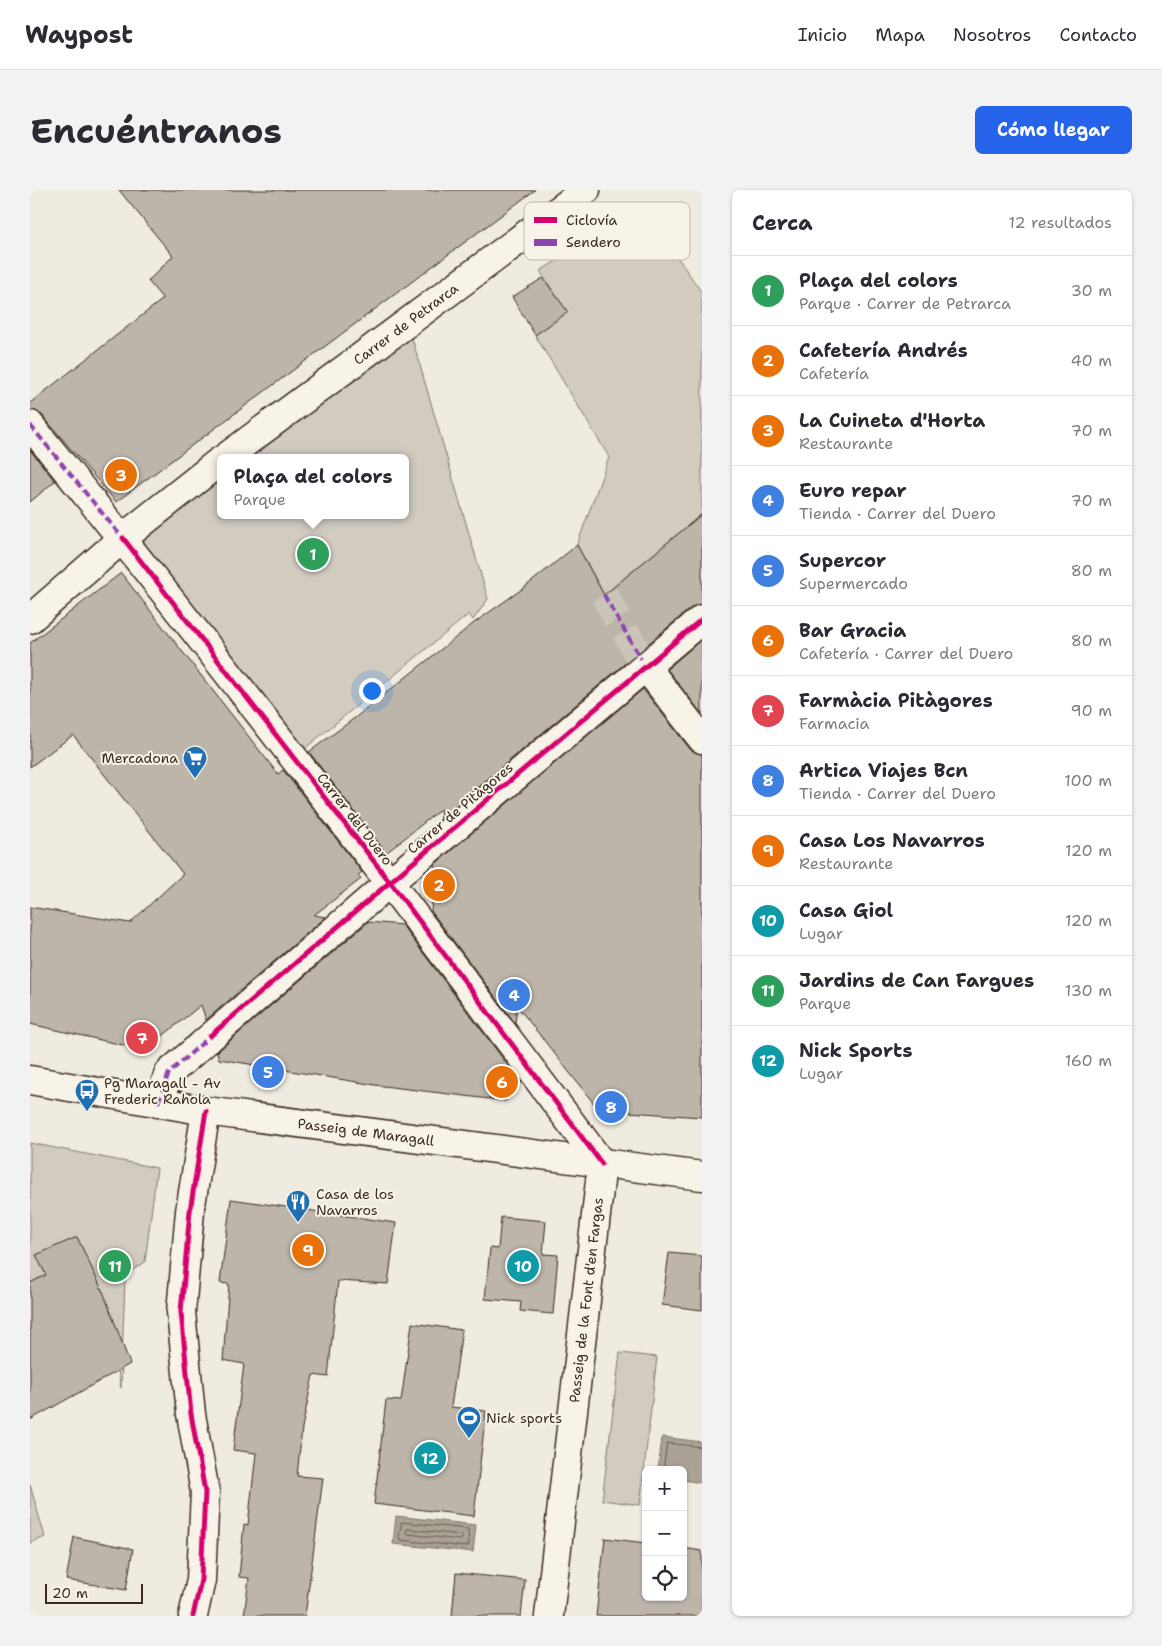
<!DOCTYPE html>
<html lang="es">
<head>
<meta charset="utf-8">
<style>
	body { margin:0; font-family:"Shantell Sans",sans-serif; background:#f2f2f3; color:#2b2b33 }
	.controls { position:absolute; right:15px; bottom:15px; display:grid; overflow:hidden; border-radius:8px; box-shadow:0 1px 4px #0004 }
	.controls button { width:45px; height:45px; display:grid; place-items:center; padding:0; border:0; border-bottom:1px solid #e1e1e2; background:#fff; color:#2b2b33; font:25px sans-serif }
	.scale { position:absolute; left:15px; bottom:12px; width:98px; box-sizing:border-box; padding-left:5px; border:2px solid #3b2a1e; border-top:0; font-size:14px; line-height:18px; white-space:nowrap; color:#3b2a1e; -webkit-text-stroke:4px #f7f3e8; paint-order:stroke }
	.you { position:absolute; left:341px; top:500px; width:18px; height:18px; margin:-12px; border:4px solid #fff; border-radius:50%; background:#1a73e8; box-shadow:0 0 0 8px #1a73e833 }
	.badge { display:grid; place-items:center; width:32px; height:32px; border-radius:50%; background:#2563eb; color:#fff; font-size:16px; font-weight:700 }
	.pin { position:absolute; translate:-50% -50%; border:2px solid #fff; box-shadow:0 1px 5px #0006 }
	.popup { position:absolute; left:187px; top:264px; width:192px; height:65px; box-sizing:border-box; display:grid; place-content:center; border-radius:8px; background:#fff; filter:drop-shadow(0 1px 4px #0005); font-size:16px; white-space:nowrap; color:#7c7c81 }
	.popup b { font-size:19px; color:#2b2b33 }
	.popup::after { content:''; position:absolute; left:50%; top:100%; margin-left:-10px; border:10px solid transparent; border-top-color:#fff }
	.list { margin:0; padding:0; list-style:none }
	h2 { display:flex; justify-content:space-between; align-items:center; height:65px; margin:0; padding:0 20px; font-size:21px }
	h2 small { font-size:16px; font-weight:400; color:#7c7c81 }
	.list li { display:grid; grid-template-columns:32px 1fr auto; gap:15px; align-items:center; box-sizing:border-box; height:70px; padding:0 20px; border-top:1px solid #e1e1e2 }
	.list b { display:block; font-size:19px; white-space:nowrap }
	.list p { margin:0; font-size:16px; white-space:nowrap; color:#7c7c81 }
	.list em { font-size:16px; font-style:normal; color:#7c7c81 }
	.icon { flex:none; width:28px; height:28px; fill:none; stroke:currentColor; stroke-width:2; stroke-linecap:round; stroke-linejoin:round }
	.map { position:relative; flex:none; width:672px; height:1426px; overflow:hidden; border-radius:8px }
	header { display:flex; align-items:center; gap:30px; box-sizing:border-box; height:70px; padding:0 25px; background:#fff; border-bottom:1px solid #e1e1e2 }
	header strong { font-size:24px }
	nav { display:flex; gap:28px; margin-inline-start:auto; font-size:18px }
	.intro { display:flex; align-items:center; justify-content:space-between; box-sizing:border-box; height:120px; padding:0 30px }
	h1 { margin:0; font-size:35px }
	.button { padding:12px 22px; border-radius:8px; background:#2563eb; color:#fff; font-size:18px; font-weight:700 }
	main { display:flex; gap:30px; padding:0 30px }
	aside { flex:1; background:#fff; border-radius:8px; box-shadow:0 1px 4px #0004 }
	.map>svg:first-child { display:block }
</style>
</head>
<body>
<header>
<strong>Waypost</strong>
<nav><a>Inicio</a><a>Mapa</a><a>Nosotros</a><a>Contacto</a></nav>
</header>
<div class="intro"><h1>Encuéntranos</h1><a class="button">Cómo llegar</a></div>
<main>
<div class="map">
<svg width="672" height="1426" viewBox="0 0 672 1426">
	<rect width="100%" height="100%" fill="#efebe0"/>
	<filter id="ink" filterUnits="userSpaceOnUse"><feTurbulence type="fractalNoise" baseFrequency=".02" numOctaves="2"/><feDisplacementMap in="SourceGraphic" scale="10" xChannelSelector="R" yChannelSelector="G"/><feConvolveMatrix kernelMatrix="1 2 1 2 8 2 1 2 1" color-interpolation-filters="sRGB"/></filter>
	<g filter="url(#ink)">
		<path fill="#d1cbc0" stroke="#867a6f" d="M613 17 672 103V324L574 405 547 355 579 267 505 145 537 122 510 81Z
			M382 148 458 409 443 430 439 424 268 564 109 348 190 289V325H376V268H219Z
			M0 953 127 978 115 1072 98 1083 95 1091 91 1198 73 1102 47 1048 7 1065 16 1085 0 1093Z
			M590 1163 627 1167 610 1315 572 1310Z
			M0 1295 15 1347 0 1353Z"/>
		<path fill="#aaa296" stroke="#7e7266" d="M632 1247 672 1252V1293L653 1290V1280H628Z
			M366 1326 446 1335 443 1362 363 1354Z"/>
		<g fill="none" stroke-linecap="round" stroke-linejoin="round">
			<path stroke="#675a4e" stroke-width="1" d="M633 1280 637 1253 672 1257
				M372 1332 438 1339 439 1355 436 1357 370 1350 369 1347Z
				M378 1339 431 1345 433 1348 430 1350 378 1344 376 1342Z"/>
		</g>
		<path fill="#bdb5aa" stroke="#3b2a1e" d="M89 0H505L86 312 12 225 0 220V213L133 109 118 91 143 66Z
			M513 88 538 122 505 145 482 107Z
			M0 260 25 291 0 312Z
			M672 324V414L662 417 410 629 411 619 356 663 279 562 326 527 444 433 495 397 547 355 574 405Z
			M91 383 248 584 253 580 332 682 328 685 331 689 284 725 296 727 176 830 171 815 115 860 0 834V717L100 733 153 684 43 545 0 577V453Z
			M672 449V524L637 479Z
			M613 499 660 559 672 564V927L569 920 487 816 485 833 401 721 405 674Z
			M338 732 372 735 480 878 476 911 345 895 189 869 187 862Z
			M201 1009 366 1033 358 1094 308 1091 298 1187 283 1185 272 1238 267 1286 293 1288 275 1426H214L219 1388 209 1387 214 1334 218 1335 226 1263 203 1260 214 1174 193 1170 199 1094 190 1093Z
			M471 1027 516 1031 513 1064 528 1065 523 1124 490 1121 491 1112 455 1109 460 1058 468 1059Z
			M47 1047 74 1104 100 1174 0 1230V1093L16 1085 6 1065Z
			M639 1063 672 1066V1120L632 1115Z
			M382 1133 432 1140 421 1217 456 1221 444 1326 344 1314 356 1210 371 1211Z
			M44 1347 103 1359 96 1400 36 1390Z
			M575 1348 616 1353V1407H653V1358L672 1361V1426H566Z
			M426 1383 495 1390 491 1426H422Z"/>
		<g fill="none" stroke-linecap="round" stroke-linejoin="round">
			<path stroke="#cbc4b9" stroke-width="28" stroke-dasharray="28 14" stroke-linecap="butt" d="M574 405 611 469"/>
			<defs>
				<g id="minor">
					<path d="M0 235C197 476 385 725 572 974"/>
					<path id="s1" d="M195 268 556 0"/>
					<path d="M0 429 93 348 190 271"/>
					<path d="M616 477 672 549"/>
					<path id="s2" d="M0 890 176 921 672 986"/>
					<path d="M128 913 139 883 360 692 672 429"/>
					<path d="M163 1426 171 1390 175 1302 161 1224 151 1122 160 1021 176 921"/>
					<path id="s3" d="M519 1426 572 974"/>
				</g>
			</defs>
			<use href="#minor" stroke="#3b2a1e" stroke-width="31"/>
			<use href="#minor" stroke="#f7f3e8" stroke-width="28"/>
			<path stroke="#8e44ad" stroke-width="4" stroke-dasharray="8 4" stroke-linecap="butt" d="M0 235 95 351
				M574 405 611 469
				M128 913 139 883 180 846"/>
			<defs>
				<path id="cycleway" d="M93 348 360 692 572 974
					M180 846 360 692 672 429
					M163 1426 171 1390 175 1302 161 1224 151 1122 160 1021 176 921"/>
			</defs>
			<use href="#cycleway" stroke="#f7f3e8" stroke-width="8"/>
			<use href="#cycleway" stroke="#d6006c" stroke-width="5"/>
		</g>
	</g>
	<defs>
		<symbol id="supermarket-pin" viewBox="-11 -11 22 30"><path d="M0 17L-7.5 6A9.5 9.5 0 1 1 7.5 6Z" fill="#1f6fb2" stroke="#f7f3e8"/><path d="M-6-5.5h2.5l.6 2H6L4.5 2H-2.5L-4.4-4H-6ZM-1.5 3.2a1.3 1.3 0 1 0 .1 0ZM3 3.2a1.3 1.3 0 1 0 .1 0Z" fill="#fff"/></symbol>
		<symbol id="bus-pin" viewBox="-11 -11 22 30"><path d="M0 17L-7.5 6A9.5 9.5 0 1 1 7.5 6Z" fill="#1f6fb2" stroke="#f7f3e8"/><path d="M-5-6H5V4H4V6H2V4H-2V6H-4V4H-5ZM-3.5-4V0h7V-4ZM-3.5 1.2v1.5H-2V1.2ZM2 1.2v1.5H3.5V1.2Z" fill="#fff"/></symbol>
		<symbol id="restaurant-pin" viewBox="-11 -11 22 30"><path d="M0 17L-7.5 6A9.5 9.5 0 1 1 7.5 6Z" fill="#1f6fb2" stroke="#f7f3e8"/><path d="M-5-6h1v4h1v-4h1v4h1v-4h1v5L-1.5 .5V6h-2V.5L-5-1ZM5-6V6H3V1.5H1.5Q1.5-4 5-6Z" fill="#fff"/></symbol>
		<symbol id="stadium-pin" viewBox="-11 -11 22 30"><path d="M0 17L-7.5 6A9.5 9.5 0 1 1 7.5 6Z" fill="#1f6fb2" stroke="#f7f3e8"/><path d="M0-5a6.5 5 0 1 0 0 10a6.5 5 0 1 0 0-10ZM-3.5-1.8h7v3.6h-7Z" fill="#fff"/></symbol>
	</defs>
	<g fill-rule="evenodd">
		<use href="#supermarket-pin" x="151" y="554" width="28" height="38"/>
		<use href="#bus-pin" x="43" y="887" width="28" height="38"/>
		<use href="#restaurant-pin" x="254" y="998" width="28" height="38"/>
		<use href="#stadium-pin" x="425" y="1214" width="28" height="38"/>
	</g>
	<g text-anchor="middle" stroke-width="4" stroke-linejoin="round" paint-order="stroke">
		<g font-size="14" fill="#3b2a1e" stroke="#f7f3e8">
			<text dy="5" stroke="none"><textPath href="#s1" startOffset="225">Carrer de Petrarca</textPath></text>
			<text transform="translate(430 618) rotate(-40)" y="5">Carrer de Pitàgores</text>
			<text transform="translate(325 629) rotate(52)" y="5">Carrer del Duero</text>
			<text dy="5" stroke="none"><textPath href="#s2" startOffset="340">Passeig de Maragall</textPath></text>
			<text dy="5" stroke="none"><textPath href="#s3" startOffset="318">Passeig de la Font d'en Fargas</textPath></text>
		</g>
		<g font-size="14" fill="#3b2a1e" stroke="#f7f3e8" text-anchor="start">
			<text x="148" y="573" text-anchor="end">Mercadona</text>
			<text x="74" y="898">Pg Maragall - Av<tspan x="74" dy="16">Frederic Rahola</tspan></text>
			<text x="286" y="1009">Casa de los<tspan x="286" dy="16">Navarros</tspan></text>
			<text x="456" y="1233">Nick sports</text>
		</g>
	</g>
	<rect x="494" y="12" width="166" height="58" rx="8" fill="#f7f3e8" stroke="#bfb7ab" stroke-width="1"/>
	<rect x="504" y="27" width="23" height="6" fill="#d6006c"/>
	<rect x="504" y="49" width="23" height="7" fill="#8e44ad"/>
	<g font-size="14" fill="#3b2a1e">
		<text x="536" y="35">Ciclovía</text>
		<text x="536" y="57">Sendero</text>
	</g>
</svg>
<div class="controls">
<button>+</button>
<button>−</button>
<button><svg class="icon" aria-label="locate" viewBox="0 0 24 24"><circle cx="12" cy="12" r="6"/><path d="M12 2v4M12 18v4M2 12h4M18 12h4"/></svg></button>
</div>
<div class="scale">20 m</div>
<div class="you"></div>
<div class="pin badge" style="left:283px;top:364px;background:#2e9e5b">1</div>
<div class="popup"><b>Plaça del colors</b>Parque</div>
<div class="pin badge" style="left:409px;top:695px;background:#e8710a">2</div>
<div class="pin badge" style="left:91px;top:285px;background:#e8710a">3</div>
<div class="pin badge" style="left:484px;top:805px;background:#3f7fe0">4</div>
<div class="pin badge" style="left:238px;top:882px;background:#3f7fe0">5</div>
<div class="pin badge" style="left:472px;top:892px;background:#e8710a">6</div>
<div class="pin badge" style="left:112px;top:848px;background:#e0444e">7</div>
<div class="pin badge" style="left:581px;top:917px;background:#3f7fe0">8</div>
<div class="pin badge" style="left:278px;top:1060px;background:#e8710a">9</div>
<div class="pin badge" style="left:493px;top:1076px;background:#0f9aa8">10</div>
<div class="pin badge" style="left:85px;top:1076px;background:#2e9e5b">11</div>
<div class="pin badge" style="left:400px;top:1268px;background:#0f9aa8">12</div>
</div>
<aside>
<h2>Cerca<small>12 resultados</small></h2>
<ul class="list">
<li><span class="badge" style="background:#2e9e5b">1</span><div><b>Plaça del colors</b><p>Parque · Carrer de Petrarca</p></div><em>30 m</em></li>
<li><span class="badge" style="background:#e8710a">2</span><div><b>Cafetería Andrés</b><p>Cafetería</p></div><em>40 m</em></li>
<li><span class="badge" style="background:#e8710a">3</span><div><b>La Cuineta d'Horta</b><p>Restaurante</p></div><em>70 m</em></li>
<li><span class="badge" style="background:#3f7fe0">4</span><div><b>Euro repar</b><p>Tienda · Carrer del Duero</p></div><em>70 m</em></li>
<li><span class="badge" style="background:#3f7fe0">5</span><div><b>Supercor</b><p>Supermercado</p></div><em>80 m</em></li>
<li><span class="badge" style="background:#e8710a">6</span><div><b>Bar Gracia</b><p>Cafetería · Carrer del Duero</p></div><em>80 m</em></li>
<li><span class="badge" style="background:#e0444e">7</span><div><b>Farmàcia Pitàgores</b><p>Farmacia</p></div><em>90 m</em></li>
<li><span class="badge" style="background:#3f7fe0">8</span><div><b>Artica Viajes Bcn</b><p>Tienda · Carrer del Duero</p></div><em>100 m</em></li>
<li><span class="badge" style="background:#e8710a">9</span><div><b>Casa Los Navarros</b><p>Restaurante</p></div><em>120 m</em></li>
<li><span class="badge" style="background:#0f9aa8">10</span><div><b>Casa Giol</b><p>Lugar</p></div><em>120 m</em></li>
<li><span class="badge" style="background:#2e9e5b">11</span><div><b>Jardins de Can Fargues</b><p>Parque</p></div><em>130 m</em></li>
<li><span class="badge" style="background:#0f9aa8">12</span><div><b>Nick Sports</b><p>Lugar</p></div><em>160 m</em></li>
</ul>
</aside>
</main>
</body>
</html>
